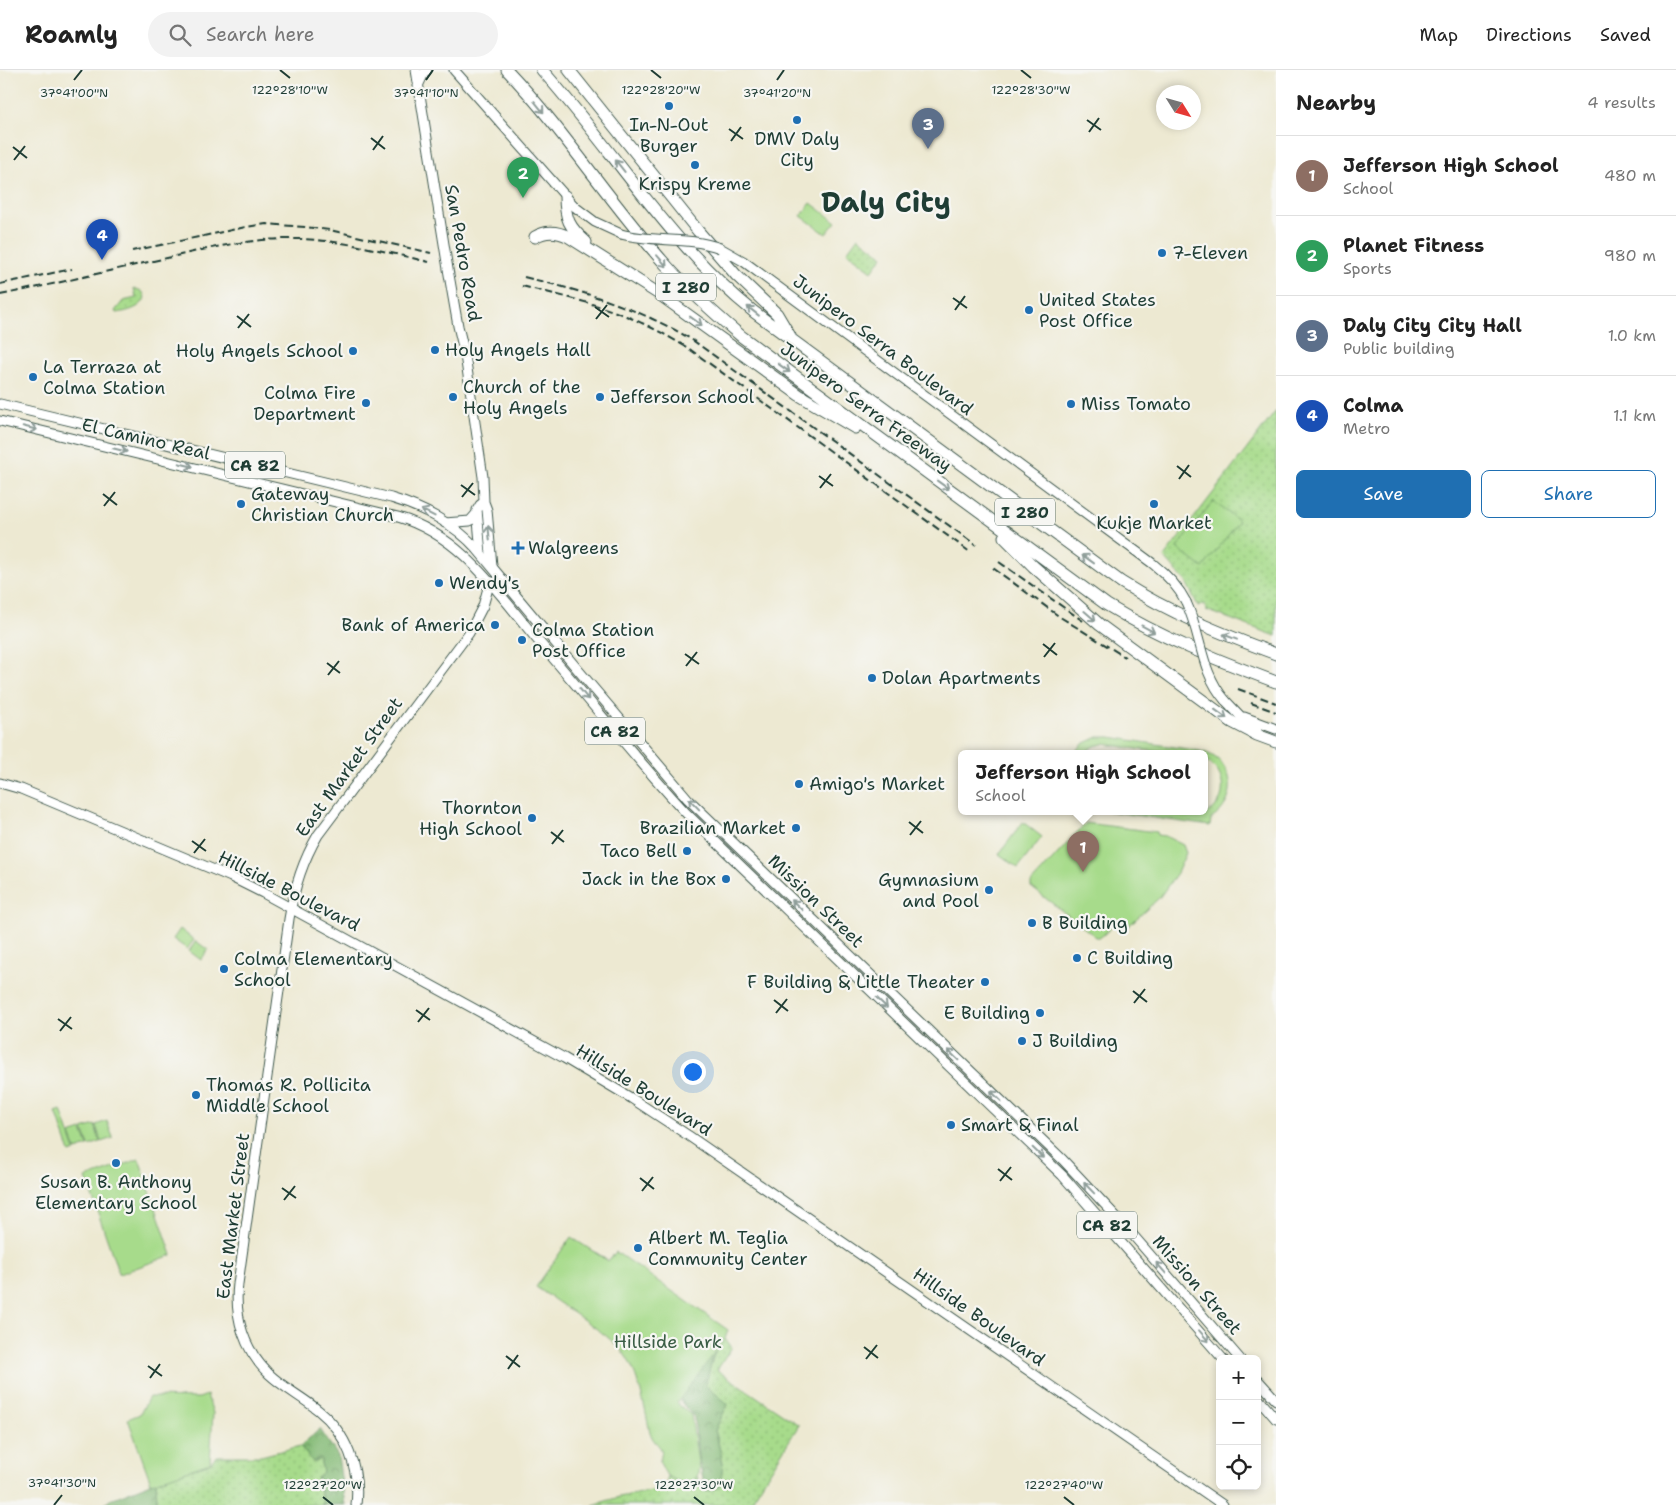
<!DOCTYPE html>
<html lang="en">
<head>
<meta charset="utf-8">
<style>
	body { margin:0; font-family:"Shantell Sans",sans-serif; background:#f2f2f2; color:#222 }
	.controls { position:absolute; right:15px; bottom:15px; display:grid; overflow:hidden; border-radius:8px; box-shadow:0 2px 8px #0003 }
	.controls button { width:45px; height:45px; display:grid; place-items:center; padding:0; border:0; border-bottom:1px solid #e0e0e0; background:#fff; color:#222; font:25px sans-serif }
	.compass { position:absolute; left:1156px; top:15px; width:45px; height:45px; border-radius:50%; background:#fff; box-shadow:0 2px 8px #0003; rotate:127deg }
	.you { position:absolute; left:692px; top:1001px; width:18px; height:18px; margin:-12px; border:4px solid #fff; border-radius:50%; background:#1a73e8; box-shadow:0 0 0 8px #1a73e833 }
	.badge { display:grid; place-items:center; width:32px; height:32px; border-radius:50%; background:#1f6fb2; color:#fff; font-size:16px; font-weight:700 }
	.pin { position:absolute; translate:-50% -41px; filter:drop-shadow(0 1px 2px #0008) }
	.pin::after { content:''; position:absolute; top:26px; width:18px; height:15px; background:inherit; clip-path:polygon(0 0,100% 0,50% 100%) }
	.popup { position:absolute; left:958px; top:680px; width:250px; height:65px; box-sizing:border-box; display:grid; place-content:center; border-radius:8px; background:#fff; filter:drop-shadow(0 1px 4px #0005); font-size:16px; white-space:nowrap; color:#767676 }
	.popup b { font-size:19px; color:#222 }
	.popup::after { content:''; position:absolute; left:50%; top:100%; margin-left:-10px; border:10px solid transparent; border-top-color:#fff }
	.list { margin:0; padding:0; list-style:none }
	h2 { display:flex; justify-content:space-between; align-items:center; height:65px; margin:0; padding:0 20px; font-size:21px }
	h2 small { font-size:16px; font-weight:400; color:#767676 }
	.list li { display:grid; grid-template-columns:32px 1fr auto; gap:15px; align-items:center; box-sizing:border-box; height:80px; padding:0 20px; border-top:1px solid #e0e0e0 }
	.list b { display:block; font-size:19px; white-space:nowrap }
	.list p { margin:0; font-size:16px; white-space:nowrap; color:#767676 }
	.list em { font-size:16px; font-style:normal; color:#767676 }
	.actions { display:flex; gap:10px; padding:15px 20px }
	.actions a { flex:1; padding:11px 0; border:1px solid #1f6fb2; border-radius:8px; text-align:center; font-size:18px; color:#1f6fb2 }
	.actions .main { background:#1f6fb2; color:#fff }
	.icon { flex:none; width:28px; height:28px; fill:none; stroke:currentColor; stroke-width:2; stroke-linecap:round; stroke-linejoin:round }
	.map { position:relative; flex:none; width:1276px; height:1435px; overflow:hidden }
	header { display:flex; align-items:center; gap:30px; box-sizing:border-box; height:70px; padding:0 25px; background:#fff; border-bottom:1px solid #e0e0e0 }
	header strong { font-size:24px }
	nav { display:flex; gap:28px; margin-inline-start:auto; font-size:18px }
	.search { width:350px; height:45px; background:#f2f2f2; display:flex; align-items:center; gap:12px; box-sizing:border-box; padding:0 18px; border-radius:28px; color:#767676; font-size:19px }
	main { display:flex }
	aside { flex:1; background:#fff }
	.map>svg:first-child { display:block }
</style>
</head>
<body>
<header>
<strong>Roamly</strong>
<div class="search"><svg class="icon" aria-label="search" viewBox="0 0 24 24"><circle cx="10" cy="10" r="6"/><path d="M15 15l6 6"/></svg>Search here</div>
<nav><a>Map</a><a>Directions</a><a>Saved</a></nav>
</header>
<main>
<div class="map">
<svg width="1276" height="1435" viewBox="0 0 1276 1435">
	<defs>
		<pattern id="grass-dots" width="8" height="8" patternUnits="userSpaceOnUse" patternTransform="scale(1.25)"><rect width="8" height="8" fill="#a7db8b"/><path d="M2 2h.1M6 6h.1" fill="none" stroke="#8fbd79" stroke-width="1.8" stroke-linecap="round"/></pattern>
		<pattern id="forest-crowns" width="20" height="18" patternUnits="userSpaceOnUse" patternTransform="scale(1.25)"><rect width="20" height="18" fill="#85bb77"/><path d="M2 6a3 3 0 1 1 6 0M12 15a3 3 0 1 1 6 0" fill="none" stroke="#6c9962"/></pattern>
	</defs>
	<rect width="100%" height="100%" fill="#f6f6f2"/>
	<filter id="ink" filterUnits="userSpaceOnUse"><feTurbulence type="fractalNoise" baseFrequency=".02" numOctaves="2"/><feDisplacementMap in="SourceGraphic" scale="10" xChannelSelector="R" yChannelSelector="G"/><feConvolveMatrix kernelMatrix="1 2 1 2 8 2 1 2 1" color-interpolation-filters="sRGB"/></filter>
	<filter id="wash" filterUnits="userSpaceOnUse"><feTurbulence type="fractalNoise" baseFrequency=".0096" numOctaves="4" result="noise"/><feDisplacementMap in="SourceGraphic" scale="20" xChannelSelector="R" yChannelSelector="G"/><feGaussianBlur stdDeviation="1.12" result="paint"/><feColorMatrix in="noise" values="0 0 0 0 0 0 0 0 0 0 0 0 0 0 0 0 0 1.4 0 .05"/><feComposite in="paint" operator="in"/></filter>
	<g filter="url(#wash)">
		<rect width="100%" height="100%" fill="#ede9d2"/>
		<path fill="url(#grass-dots)" stroke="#638c60" d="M858 167 883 186 872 201 847 182Z
			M134 219C144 219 149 228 140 235 133 240 125 242 116 243L115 241 123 231 136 228Z
			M1276 341V566L1206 540 1205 534 1198 536 1186 512 1164 487Z
			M725 1269 732 1277 717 1300 799 1355 749 1435H593L619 1427 667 1418V1406L686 1415 697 1407 706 1422 723 1393 715 1360 728 1334 705 1315 714 1284Z
			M300 1376 313 1392 320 1388 323 1402 317 1409 323 1434 321 1435H157L156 1411 210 1393 216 1386H261Z"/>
		<path fill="url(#forest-crowns)" stroke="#527c56" d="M594 1181 608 1191 616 1182 714 1284 705 1315 728 1334 715 1360 723 1393 720 1417 706 1422 698 1387 694 1347 681 1332 676 1315Z
			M320 1359 338 1386 345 1435H321L323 1434 317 1408 323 1402 320 1389 313 1392 300 1376Z
			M156 1411 157 1435H104L111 1429Z"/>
		<path fill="#a7db8b" stroke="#638c60" d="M811 133 836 152 826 164 801 146Z
			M1213 431 1239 451 1203 498 1177 478Z
			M1098 667H1110L1200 681C1235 689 1241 730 1211 749L1210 756 1108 741C1125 741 1142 740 1159 741 1172 741 1187 748 1201 745 1229 738 1229 701 1204 690V683H1163L1104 674 1095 676 1084 683H1074L1083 674Z
			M1023 752 1042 767 1018 798 999 784Z
			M1086 753 1156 762 1157 765 1165 766 1183 775 1186 783 1177 803 1159 828 1125 859 1117 852 1101 867H1096L1031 817V813Z
			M180 859 194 870 187 879 173 869Z
			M196 871 208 880 201 890 189 881Z
			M61 1040 75 1081 70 1083 56 1042Z
			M107 1051 113 1068 101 1072 96 1055Z
			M95 1055 100 1072 89 1076 83 1059Z
			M82 1060 88 1076 76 1080 70 1064Z
			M139 1089 172 1185 119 1204 86 1108Z
			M571 1167 608 1191 616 1182 728 1260 725 1269 677 1333 691 1345 699 1399 697 1407 686 1415 667 1406 659 1391C667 1375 654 1377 650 1362 644 1337 640 1306 625 1285 614 1270 598 1260 584 1250 568 1239 552 1228 536 1217Z
			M207 1325 213 1343 210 1393 151 1413 128 1349 140 1344 149 1327 199 1328Z"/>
	</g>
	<g filter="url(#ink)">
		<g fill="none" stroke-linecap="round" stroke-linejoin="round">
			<defs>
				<path id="secondary" d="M416 0 448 199 458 256 465 285 483 407 484 432 487 440 492 496
					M454 0 575 137 595 152 621 164
					M418 16 424 3 427 0
					M720 178 743 191 1152 493C1166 504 1178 516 1186 532
					M481 483 477 440 480 435 484 432
					M1225 630 1248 654 1257 660
					M1244 647 1276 659
					M0 713 21 719 231 807 263 823 564 988 631 1028 689 1066 1223 1435"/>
				<path id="primary" d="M0 334 391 428C422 437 455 454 477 479L579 601 688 729 1063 1090 1126 1157 1240 1289
					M0 351 398 447C463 466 499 525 540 573 589 629 635 688 686 743L1062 1105 1223 1289
					M445 453 470 451 477 443
					M1257 1309 1276 1330
					M1257 1327 1276 1349
					M356 1435C360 1399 347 1363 318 1340 302 1327 284 1318 269 1304 244 1280 234 1247 238 1214L289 849C294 818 302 792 318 765L469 563 483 536 490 511"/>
				<path id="highway" d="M507 0C565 61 610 133 666 195 689 221 715 244 741 266L1107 535C1161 568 1217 590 1276 612
					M542 0C614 80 669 174 754 242L1121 512C1170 543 1222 564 1276 584
					M569 0 698 161 736 205 777 244 790 266
					M565 126C565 149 569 157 586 172
					M535 167C546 160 557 161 569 167L659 224 799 325 855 358
					M1004 467 1033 496 1100 555 1232 652 1257 665 1276 672"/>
			</defs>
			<use href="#secondary" stroke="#3e574c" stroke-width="11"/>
			<use href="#primary" stroke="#3e574c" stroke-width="11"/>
			<use href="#highway" stroke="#3e574c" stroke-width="13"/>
			<use href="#secondary" stroke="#fff" stroke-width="9"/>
			<use href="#primary" stroke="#fff" stroke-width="9"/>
			<use href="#highway" stroke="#fff" stroke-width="11"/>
			<path stroke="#1f3d34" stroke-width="2" stroke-dasharray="8 4" stroke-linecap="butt" d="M132 181 246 157 266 154 305 157 330 160 431 183
				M524 207C586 222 636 237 691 269L976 475
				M0 214 72 199
				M522 216C557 225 592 232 626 246 648 255 668 266 688 278L970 482
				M0 225C56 214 111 200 167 188 206 179 246 169 287 169 336 168 382 181 429 192
				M999 492 1083 551
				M993 498 1060 547 1125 587
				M1238 619 1276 633
				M1251 633 1276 642"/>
			<defs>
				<path id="secondary-bridge" d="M621 164C654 173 688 166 720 178
					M1186 532C1202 566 1200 601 1225 630"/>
			</defs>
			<use href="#secondary-bridge" stroke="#3e574c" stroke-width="11" stroke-linecap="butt"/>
			<use href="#secondary-bridge" stroke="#fff" stroke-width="9"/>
		</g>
		<defs><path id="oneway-shaft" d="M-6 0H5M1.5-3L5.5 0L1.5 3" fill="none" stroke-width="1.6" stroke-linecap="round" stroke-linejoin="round" transform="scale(1.25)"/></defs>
		<g stroke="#8f9e9a">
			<use href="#oneway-shaft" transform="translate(539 37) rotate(51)"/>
			<use href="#oneway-shaft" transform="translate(620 96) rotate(-128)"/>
			<use href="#oneway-shaft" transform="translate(662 191) rotate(49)"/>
			<use href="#oneway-shaft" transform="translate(753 241) rotate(-142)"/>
			<use href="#oneway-shaft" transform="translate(696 251) rotate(36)"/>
			<use href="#oneway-shaft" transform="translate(784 298) rotate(36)"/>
			<use href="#oneway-shaft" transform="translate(30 358) rotate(13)"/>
			<use href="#oneway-shaft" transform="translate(120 380) rotate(13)"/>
			<use href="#oneway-shaft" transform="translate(186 395) rotate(13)"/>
			<use href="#oneway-shaft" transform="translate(943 415) rotate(36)"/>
			<use href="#oneway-shaft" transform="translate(428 443) rotate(-153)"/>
			<use href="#oneway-shaft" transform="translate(489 463) rotate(-96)"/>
			<use href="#oneway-shaft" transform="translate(1088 489) rotate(-144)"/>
			<use href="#oneway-shaft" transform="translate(1090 546) rotate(41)"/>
			<use href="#oneway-shaft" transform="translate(1148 559) rotate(28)"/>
			<use href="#oneway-shaft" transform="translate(1230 567) rotate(-159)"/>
			<use href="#oneway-shaft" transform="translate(584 624) rotate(51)"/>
			<use href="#oneway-shaft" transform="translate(1221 644) rotate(36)"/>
			<use href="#oneway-shaft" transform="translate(694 734) rotate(-134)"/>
			<use href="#oneway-shaft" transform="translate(797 835) rotate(-136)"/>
			<use href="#oneway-shaft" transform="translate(882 933) rotate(44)"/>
			<use href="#oneway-shaft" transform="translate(953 985) rotate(-136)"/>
			<use href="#oneway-shaft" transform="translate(996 1026) rotate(-136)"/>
			<use href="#oneway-shaft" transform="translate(1038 1083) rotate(44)"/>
			<use href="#oneway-shaft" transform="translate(1089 1118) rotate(-134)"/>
			<use href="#oneway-shaft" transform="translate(1161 1198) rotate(-131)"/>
			<use href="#oneway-shaft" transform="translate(1204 1266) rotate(49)"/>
		</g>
	</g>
	<path fill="none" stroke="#1f3d34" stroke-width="2" d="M280 0 290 8M651 0 661 8M1021 0 1031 8M74 10 82 0M426 10 433 0M777 10 784 0M1087 50 1101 60M729 59 743 69M1089 62 1099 48M371 68 385 79M731 71 741 57M13 77 27 88M373 80 383 66M14 90 25 76M953 228 967 238M595 237 609 247M955 240 965 226M237 246 251 257M596 249 607 235M238 258 249 244M1177 396 1191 407M819 406 833 416M1179 409 1189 395M461 415 475 425M820 418 831 404M103 424 117 435M462 427 473 413M104 436 115 422M1043 574 1057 585M685 584 699 594M1044 587 1055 573M327 593 340 603M686 596 697 582M328 605 339 591M909 752 923 763M551 762 564 772M910 765 921 751M192 771 206 781M552 774 563 760M194 783 205 769M1133 921 1147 932M774 930 788 941M1134 933 1145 919M416 940 430 950M776 943 787 929M58 949 72 959M418 952 429 938M60 961 71 947M998 1099 1012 1110M640 1108 654 1119M1000 1111 1011 1097M282 1118 296 1128M642 1121 653 1107M284 1130 295 1116M864 1277 878 1288M506 1286 520 1297M866 1289 877 1275M148 1296 162 1306M508 1299 518 1285M150 1308 160 1294M323 1427 333 1435M694 1427 704 1435M1064 1427 1074 1435M54 1435 62 1425"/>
	<g fill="#1f6fb2" stroke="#f6f6f2" stroke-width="2">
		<circle cx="669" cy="36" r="5"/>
		<circle cx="797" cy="50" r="5"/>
		<circle cx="695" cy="95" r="5"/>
		<circle cx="1162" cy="183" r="5"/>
		<circle cx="1029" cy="240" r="5"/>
		<circle cx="435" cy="280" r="5"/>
		<circle cx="353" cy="281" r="5"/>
		<circle cx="33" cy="307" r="5"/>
		<circle cx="453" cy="327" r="5"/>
		<circle cx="600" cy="327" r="5"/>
		<circle cx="366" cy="333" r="5"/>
		<circle cx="1071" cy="334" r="5"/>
		<circle cx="241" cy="434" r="5"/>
		<circle cx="1154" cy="434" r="5"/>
		<path d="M515.5 470.5h5v5h5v5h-5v5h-5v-5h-5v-5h5z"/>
		<circle cx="439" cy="513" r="5"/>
		<circle cx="495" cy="555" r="5"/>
		<circle cx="522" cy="570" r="5"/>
		<circle cx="872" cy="608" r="5"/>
		<circle cx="799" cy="714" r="5"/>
		<circle cx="532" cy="748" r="5"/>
		<circle cx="796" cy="758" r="5"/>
		<circle cx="687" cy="781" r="5"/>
		<circle cx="726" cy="809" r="5"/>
		<circle cx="989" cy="820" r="5"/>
		<circle cx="1032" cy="853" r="5"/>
		<circle cx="1077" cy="888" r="5"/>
		<circle cx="224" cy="899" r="5"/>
		<circle cx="985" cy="912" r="5"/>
		<circle cx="1040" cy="943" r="5"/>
		<circle cx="1022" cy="971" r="5"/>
		<circle cx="196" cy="1025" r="5"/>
		<circle cx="951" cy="1055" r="5"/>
		<circle cx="116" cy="1093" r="5"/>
		<circle cx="638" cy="1178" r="5"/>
	</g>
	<g text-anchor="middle" stroke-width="4.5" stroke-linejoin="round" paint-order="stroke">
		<g fill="#f6f6f2" stroke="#60746d" stroke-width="1">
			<rect x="656" y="203.5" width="60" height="27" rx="4"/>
			<rect x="225" y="381.5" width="60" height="27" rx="4"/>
			<rect x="995" y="428.5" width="60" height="27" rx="4"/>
			<rect x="585" y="647.5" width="60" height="27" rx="4"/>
			<rect x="1077" y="1141.5" width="60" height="27" rx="4"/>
		</g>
		<g font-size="16" font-weight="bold" fill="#1f3d34">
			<text x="686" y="223">I 280</text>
			<text x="255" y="401">CA 82</text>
			<text x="1025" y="448">I 280</text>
			<text x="615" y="667">CA 82</text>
			<text x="1107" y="1161">CA 82</text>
		</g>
		<g font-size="18" fill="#1f3d34" stroke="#f6f6f2" text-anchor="start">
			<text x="669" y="61" text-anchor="middle">In-N-Out<tspan x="669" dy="21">Burger</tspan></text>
			<text x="797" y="75" text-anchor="middle">DMV Daly<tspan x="797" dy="21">City</tspan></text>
			<text x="695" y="120" text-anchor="middle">Krispy Kreme</text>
			<text x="1172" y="189">7-Eleven</text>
			<text x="1039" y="236">United States<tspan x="1039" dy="21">Post Office</tspan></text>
			<text x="445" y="286">Holy Angels Hall</text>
			<text x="343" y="287" text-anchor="end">Holy Angels School</text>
			<text x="43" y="303">La Terraza at<tspan x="43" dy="21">Colma Station</tspan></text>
			<text x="463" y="323">Church of the<tspan x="463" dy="21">Holy Angels</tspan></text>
			<text x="356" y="329" text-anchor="end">Colma Fire<tspan x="356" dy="21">Department</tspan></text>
			<text x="610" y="333">Jefferson School</text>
			<text x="1081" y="340">Miss Tomato</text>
			<text x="251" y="430">Gateway<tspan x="251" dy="21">Christian Church</tspan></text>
			<text x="1154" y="459" text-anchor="middle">Kukje Market</text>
			<text x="528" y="484">Walgreens</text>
			<text x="449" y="519">Wendy's</text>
			<text x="485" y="561" text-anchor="end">Bank of America</text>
			<text x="532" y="566">Colma Station<tspan x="532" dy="21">Post Office</tspan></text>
			<text x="882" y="614">Dolan Apartments</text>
			<text x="809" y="720">Amigo's Market</text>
			<text x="522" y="744" text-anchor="end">Thornton<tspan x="522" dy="21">High School</tspan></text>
			<text x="786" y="764" text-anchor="end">Brazilian Market</text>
			<text x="677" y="787" text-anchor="end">Taco Bell</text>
			<text x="716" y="815" text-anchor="end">Jack in the Box</text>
			<text x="979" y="816" text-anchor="end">Gymnasium<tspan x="979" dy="21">and Pool</tspan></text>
			<text x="1042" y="859">B Building</text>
			<text x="1087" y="894">C Building</text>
			<text x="234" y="895">Colma Elementary<tspan x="234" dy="21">School</tspan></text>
			<text x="975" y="918" text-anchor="end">F Building &amp; Little Theater</text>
			<text x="1030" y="949" text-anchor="end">E Building</text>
			<text x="1032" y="977">J Building</text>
			<text x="206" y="1021">Thomas R. Pollicita<tspan x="206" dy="21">Middle School</tspan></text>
			<text x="961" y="1061">Smart &amp; Final</text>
			<text x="116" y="1118" text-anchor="middle">Susan B. Anthony<tspan x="116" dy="21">Elementary School</tspan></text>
			<text x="648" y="1174">Albert M. Teglia<tspan x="648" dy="21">Community Center</tspan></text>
		</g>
		<g font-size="18" fill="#1f3d34" stroke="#f6f6f2">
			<text transform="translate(463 183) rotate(80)" y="6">San Pedro Road</text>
			<text transform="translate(883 275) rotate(37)" y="6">Junipero Serra Boulevard</text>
			<text transform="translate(866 337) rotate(36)" y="6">Junipero Serra Freeway</text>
			<text transform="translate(146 369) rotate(13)" y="6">El Camino Real</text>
			<text transform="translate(349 697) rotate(-54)" y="6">East Market Street</text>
			<text transform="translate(289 821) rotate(27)" y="6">Hillside Boulevard</text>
			<text transform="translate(816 831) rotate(44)" y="6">Mission Street</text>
			<text transform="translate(644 1020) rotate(32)" y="6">Hillside Boulevard</text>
			<text transform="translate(233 1146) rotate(-83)" y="6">East Market Street</text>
			<text transform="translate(1197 1215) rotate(49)" y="6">Mission Street</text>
			<text transform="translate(979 1247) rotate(35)" y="6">Hillside Boulevard</text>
		</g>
		<g font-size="18" fill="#3a5d45" stroke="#f6f6f2">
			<text x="668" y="1278">Hillside Park</text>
		</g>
		<g font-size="28" font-weight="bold" fill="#1f3d34" stroke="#f6f6f2">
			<text x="886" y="142">Daly City</text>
		</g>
	</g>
	<g font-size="12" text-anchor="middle" fill="#1f3d34" stroke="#f6f6f2" stroke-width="4.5" stroke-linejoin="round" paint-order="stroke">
		<text x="661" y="24">122°28'20"W</text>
		<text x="290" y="24">122°28'10"W</text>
		<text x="1031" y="24">122°28'30"W</text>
		<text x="74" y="27">37°41'00"N</text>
		<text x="426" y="27">37°41'10"N</text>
		<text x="777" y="27">37°41'20"N</text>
		<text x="62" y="1417">37°41'30"N</text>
		<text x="323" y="1419">122°27'20"W</text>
		<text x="694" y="1419">122°27'30"W</text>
		<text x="1064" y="1419">122°27'40"W</text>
	</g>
</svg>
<div class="controls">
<button>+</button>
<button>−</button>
<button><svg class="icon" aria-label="locate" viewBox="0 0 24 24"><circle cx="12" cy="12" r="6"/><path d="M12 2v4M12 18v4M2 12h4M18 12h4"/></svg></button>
</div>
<svg class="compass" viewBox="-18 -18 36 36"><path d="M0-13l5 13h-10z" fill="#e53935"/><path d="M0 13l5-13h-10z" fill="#767676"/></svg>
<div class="you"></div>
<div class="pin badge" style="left:1083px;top:802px;background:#8d6e63">1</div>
<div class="popup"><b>Jefferson High School</b>School</div>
<div class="pin badge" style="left:523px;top:128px;background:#2e9e5b">2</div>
<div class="pin badge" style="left:928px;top:79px;background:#5c6f8a">3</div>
<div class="pin badge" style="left:102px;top:190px;background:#1a4fb4">4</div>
</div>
<aside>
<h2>Nearby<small>4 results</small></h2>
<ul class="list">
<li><span class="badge" style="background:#8d6e63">1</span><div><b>Jefferson High School</b><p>School</p></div><em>480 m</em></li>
<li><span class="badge" style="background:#2e9e5b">2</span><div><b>Planet Fitness</b><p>Sports</p></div><em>980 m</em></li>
<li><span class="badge" style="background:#5c6f8a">3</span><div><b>Daly City City Hall</b><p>Public building</p></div><em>1.0 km</em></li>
<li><span class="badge" style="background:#1a4fb4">4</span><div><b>Colma</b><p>Metro</p></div><em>1.1 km</em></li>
</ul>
<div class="actions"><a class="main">Save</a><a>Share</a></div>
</aside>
</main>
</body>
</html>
